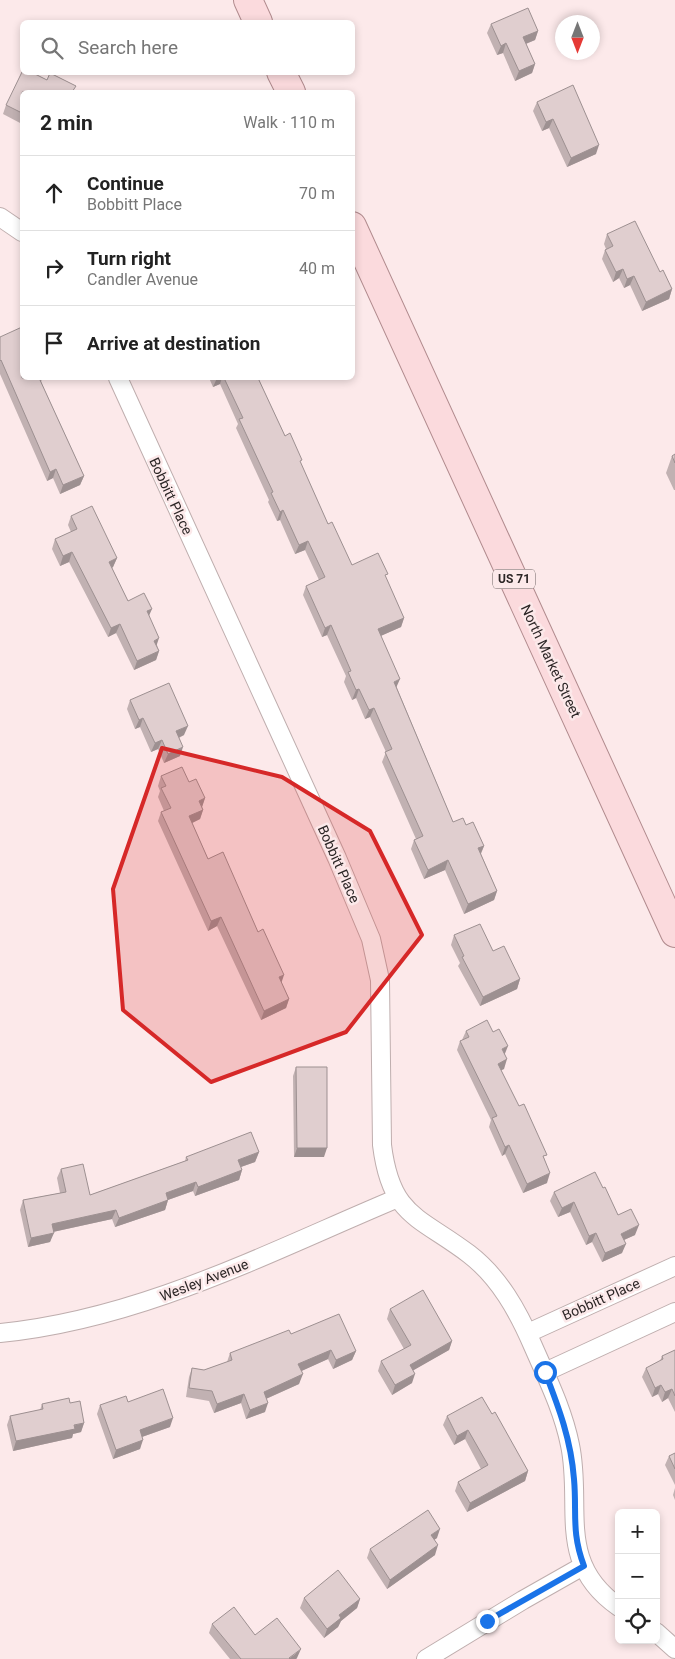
<!DOCTYPE html>
<html lang="en">
<head>
<meta charset="utf-8">
<style>
	body { margin:0; font-family:Roboto,sans-serif; background:#f2f2f2; color:#222 }
	.controls { position:absolute; right:15px; bottom:15px; display:grid; overflow:hidden; border-radius:8px; box-shadow:0 2px 8px #0003 }
	.controls button { width:45px; height:45px; display:grid; place-items:center; padding:0; border:0; border-bottom:1px solid #e0e0e0; background:#fff; color:#222; font:25px sans-serif }
	.compass { position:absolute; left:555px; top:15px; width:45px; height:45px; border-radius:50%; background:#fff; box-shadow:0 2px 8px #0003; rotate:180deg }
	.stop { position:absolute; width:15px; height:15px; margin:-11px; border:4px solid #1a73e8; border-radius:50%; background:#fff }
	.stop.end { background:#1a73e8; border-color:#fff; box-shadow:0 1px 5px #0008 }
	.list { margin:0; padding:0; list-style:none }
	h2 { display:flex; justify-content:space-between; align-items:center; height:65px; margin:0; padding:0 20px; font-size:21px }
	h2 small { font-size:16px; font-weight:400; color:#767676 }
	.list li { display:grid; grid-template-columns:32px 1fr auto; gap:15px; align-items:center; box-sizing:border-box; height:75px; padding:0 20px; border-top:1px solid #e0e0e0 }
	.list b { display:block; font-size:19px; white-space:nowrap }
	.list p { margin:0; font-size:16px; white-space:nowrap; color:#767676 }
	.list em { font-size:16px; font-style:normal; color:#767676 }
	.icon { flex:none; width:28px; height:28px; fill:none; stroke:currentColor; stroke-width:2; stroke-linecap:round; stroke-linejoin:round }
	.map { position:relative; flex:none; width:675px; height:1659px; overflow:hidden }
	.search { position:absolute; background:#fff; box-shadow:0 2px 8px #0003; left:20px; top:20px; width:335px; height:55px; display:flex; align-items:center; gap:12px; box-sizing:border-box; padding:0 18px; border-radius:8px; color:#767676; font-size:19px }
	.panel { position:absolute; background:#fff; box-shadow:0 2px 8px #0003; left:20px; top:90px; width:335px; height:290px; border-radius:8px }
	.map>svg:first-child { display:block }
</style>
</head>
<body>
<div class="map">
<svg width="675" height="1659" viewBox="0 0 675 1659">
	<rect width="100%" height="100%" fill="#fce9ea"/>
	<g fill="none" stroke-linecap="round" stroke-linejoin="round">
		<defs>
			<path id="minor" d="M0 217 22 232
				M118 378 337 858 371 939 380 980 382 1145C391 1217 419 1216 469 1254 499 1277 518 1311 533 1346 547 1378 563 1410 570 1445 583 1506 555 1563 619 1607
				M0 1333C142 1319 269 1252 398 1198
				M528 1333 675 1266
				M545 1372 675 1312
				M656 1632 675 1649
				M426 1659 523 1600 583 1566"/>
			<path id="primary" d="M248 0 258 22
				M281 72 291 92
				M352 226 675 933"/>
		</defs>
		<use href="#minor" stroke="#bfaeae" stroke-width="20"/>
		<use href="#primary" stroke="#b18b8e" stroke-width="30"/>
		<use href="#minor" stroke="#fff" stroke-width="18"/>
		<use href="#primary" stroke="#fbdadd" stroke-width="28"/>
	</g>
	<path fill="#c1b1b2" d="M491 24 538 31 535 40 526 44 535 64 532 73 515 81 503 53 497 55 487 33Z
		M22 92V124L3 114 6 105Z
		M537 102 596 154 567 167 549 128 542 131 533 111Z
		M607 234 660 272 672 289 669 299 642 311 630 285 624 288 619 278 613 282 602 259 605 250 606 249 604 244Z
		M0 337 22 378 42 379 41 382 84 476 80 485 60 494 53 478 47 481 0 374Z
		M209 378H258L285 436 301 464 328 524 352 565 386 579 404 618 401 627 380 636 397 688 453 822 466 825 484 846 481 854 497 891 494 900 464 914 445 870 424 879 411 849 414 840 416 839 382 762 386 752 370 717 365 719 356 698 352 700 344 682 346 676 327 635 322 637 303 595 306 586 319 580 305 550 295 554 280 520 277 521 268 502 269 500 236 428 238 424 220 384 213 387Z
		M675 454V490H674L666 473 672 456Z
		M71 516 117 558 113 567 112 568 128 601 149 616 157 645 159 651 156 660 134 670 116 633 108 637 69 562 60 566 52 549 55 539 71 532 68 525Z
		M130 700 184 735 179 738 180 756 164 763 158 749 151 752 140 727 135 729 127 709Z
		M161 776 189 782 205 798 202 807 203 810 200 819 192 823 208 859 258 932 289 999 286 1008 261 1020 217 926 208 931 158 821 161 812 164 811 158 797 160 791 158 786Z
		M454 935 493 951 520 979 517 989 480 1006 458 966 460 963 451 945Z
		M466 1031 505 1055 504 1069 501 1070 545 1160 547 1183 523 1193 505 1154 502 1156 489 1127 491 1120 457 1050 460 1041 462 1040Z
		M296 1067 324 1157H294L293 1076Z
		M259 1152 255 1162 241 1167 242 1170 239 1180 195 1196 193 1191 168 1200 165 1210 115 1227 112 1219 53 1232 50 1242 28 1247 20 1210 23 1200 60 1193 57 1178 61 1169 90 1195 185 1161 186 1157Z
		M603 1188 618 1215 635 1235 624 1240 622 1253 602 1262 592 1242 586 1245 570 1212 558 1217 550 1201 554 1192Z
		M390 1309 452 1341 449 1350 413 1370 412 1383 392 1395 378 1371 381 1361 404 1349 387 1319Z
		M291 1334 356 1351 352 1360 333 1369 328 1359 301 1371 299 1384 266 1399 265 1412 246 1419 241 1403 214 1413 209 1401 186 1397 189 1377 192 1368 204 1370 227 1362 230 1353Z
		M675 1350V1412L668 1398 662 1402 658 1394 652 1397 642 1377 646 1368 660 1361 662 1356Z
		M128 1402 170 1427 142 1437 140 1449 113 1459 97 1414 100 1405Z
		M70 1403 84 1423 81 1432 73 1434 72 1438 13 1451 7 1425 10 1416 40 1410 42 1404Z
		M492 1414 528 1471 525 1481 467 1512 455 1491 458 1482 481 1469 465 1439 454 1445 443 1425 447 1416Z
		M675 1453V1485L665 1465 669 1456Z
		M675 1488V1500L673 1495Z
		M437 1538 434 1540 435 1555 387 1589 367 1558 370 1549Z
		M304 1598 360 1599 357 1608 341 1621 338 1627 324 1638 300 1608Z
		M212 1624 255 1635 297 1658 296 1659H230L209 1633Z"/>
	<path fill="#9d9091" d="M538 31 535 40 520 46 523 37Z
		M506 43 503 53 497 55 501 46Z
		M535 64 532 73 515 81 519 71Z
		M553 119 549 128 542 131 546 122Z
		M599 145 596 154 567 167 571 158Z
		M623 269 619 278 613 282 616 272Z
		M634 276 630 285 624 288 627 279Z
		M672 289 669 299 642 311 646 302Z
		M217 378H222L220 384 213 387Z
		M56 469 53 478 47 481 50 472Z
		M84 476 80 485 60 494 63 485Z
		M283 510 280 520 277 521 280 512Z
		M308 541 305 550 295 554 299 545Z
		M72 552 69 562 60 566 63 556Z
		M117 558 113 567 106 571 109 562Z
		M152 609 148 618 147 611Z
		M404 618 401 627 374 639 378 629Z
		M120 624 116 633 108 637 111 628Z
		M331 625 327 635 322 637 325 628Z
		M159 638 156 647 154 641Z
		M159 651 156 660 134 670 137 661Z
		M400 679 396 688 394 682Z
		M359 689 356 698 352 700 356 690Z
		M374 708 370 717 365 719 369 710Z
		M143 718 140 727 135 729 139 720Z
		M188 726 184 735 173 740 176 731Z
		M162 740 158 749 151 752 155 743Z
		M183 747 180 756 164 763 168 754Z
		M205 798 202 807 199 801Z
		M203 810 200 819 186 826 189 816Z
		M484 846 480 855 478 848Z
		M448 860 445 870 424 879 428 870Z
		M497 891 494 900 464 914 468 904Z
		M221 917 217 926 208 931 211 921Z
		M284 975 281 984 279 977Z
		M520 979 517 989 480 1006 483 997Z
		M289 999 286 1008 261 1020 264 1011Z
		M508 1046 504 1056 502 1049Z
		M507 1059 504 1069 495 1073 498 1064Z
		M509 1145 505 1154 502 1156 505 1147Z
		M297 1148H327L324 1157H294Z
		M259 1152 255 1162 235 1169 238 1160Z
		M242 1170 239 1180 195 1196 198 1187Z
		M550 1173 547 1183 523 1193 527 1184Z
		M196 1182 193 1191 162 1202 166 1193Z
		M168 1200 165 1210 115 1227 119 1218Z
		M574 1202 570 1212 558 1217 562 1208Z
		M116 1210 112 1219 48 1233 52 1224Z
		M639 1225 635 1235 617 1243 621 1234Z
		M54 1233 50 1242 28 1247 31 1238Z
		M596 1233 592 1242 586 1245 589 1236Z
		M626 1244 622 1253 602 1262 605 1253Z
		M452 1341 449 1350 407 1374 410 1365Z
		M331 1350 328 1359 295 1374 298 1364Z
		M356 1351 352 1360 333 1369 336 1360Z
		M303 1374 299 1384 261 1401 264 1392Z
		M415 1374 412 1383 392 1395 395 1385Z
		M661 1385 658 1394 652 1397 655 1388Z
		M672 1389 668 1398 662 1402 665 1392Z
		M244 1394 241 1403 214 1413 217 1404Z
		M268 1403 265 1412 246 1419 250 1410Z
		M173 1418 170 1427 136 1439 140 1430Z
		M84 1423 81 1432 73 1434 72 1438 13 1451 16 1441Z
		M468 1430 465 1439 454 1445 457 1436Z
		M143 1440 140 1449 113 1459 116 1450Z
		M528 1471 525 1481 467 1512 470 1503Z
		M440 1529 437 1538 428 1544 431 1535Z
		M438 1545 435 1555 387 1589 390 1580Z
		M360 1599 357 1608 341 1621 338 1627 324 1638 327 1629 339 1615Z
		M301 1649 297 1658 296 1659H289Z"/>
	<path fill="#e0cecf" stroke="#9d9091" d="M528 8 538 31 523 37 535 64 519 71 506 43 501 46 491 24Z
		M22 72H31L47 80 50 73 76 86 72 92H22V113L6 105Z
		M573 85 599 145 571 158 553 119 546 122 537 102Z
		M635 221 660 272 663 270 672 289 646 302 634 276 627 279 623 269 616 272 605 250 613 246 607 234Z
		M22 327V378H41L42 379 40 380 84 476 63 485 56 469 50 472 1 360 0 361V337Z
		M224 378H258L285 436 290 433 302 460 300 461 328 524 332 522 352 565 378 553 388 574 385 575 404 618 378 629 400 679 394 682 453 822 463 818 466 825 473 822 484 846 478 848 497 891 468 904 448 860 428 870 414 840 423 836 385 752 392 749 374 708 369 710 359 689 356 690 348 672 351 671 331 625 325 628 306 586 325 577 308 541 299 545 283 510 280 512 271 493 273 492 239 419 243 418Z
		M675 454V463L672 456Z
		M92 506 117 558 109 562 128 601 144 593 152 609 147 611 159 638 154 641 159 651 137 661 120 624 111 628 72 552 63 556 55 539 77 529 71 516Z
		M169 683 188 726 176 731 183 747 168 754 162 740 155 743 143 718 139 720 130 700Z
		M182 767 189 782 196 779 205 798 199 801 203 810 189 816 208 859 223 852 258 932 263 929 284 975 279 977 289 999 264 1011 221 917 211 921 161 812 171 808 161 788 166 786 161 776Z
		M480 924 493 951 504 946 520 979 483 997 462 957 464 956 454 935Z
		M487 1020 493 1032 499 1029 508 1046 502 1049 507 1059 498 1064 519 1106 524 1104 547 1155 543 1156 550 1173 527 1184 509 1145 505 1147 492 1118 497 1116 460 1041 469 1037 466 1031Z
		M296 1067H327V1148H297Z
		M251 1132 259 1152 238 1160 242 1170 198 1187 196 1182 166 1193 168 1200 119 1218 116 1210 52 1224 54 1233 31 1238 23 1200 66 1192 61 1169 83 1164 90 1195 188 1160 186 1157Z
		M595 1172 603 1188 605 1187 618 1215 631 1209 639 1225 621 1234 626 1244 605 1253 596 1233 589 1236 574 1202 562 1208 554 1192Z
		M423 1290 452 1341 410 1365 415 1374 395 1385 381 1361 411 1345 390 1309Z
		M339 1314 356 1351 336 1360 331 1350 298 1364 303 1374 264 1392 268 1403 250 1410 244 1394 217 1404 212 1391 189 1388 192 1368 204 1370 232 1360 230 1353 289 1330 291 1334Z
		M675 1350V1396L672 1389 665 1392 661 1385 655 1388 646 1368 663 1359 662 1356Z
		M163 1389 173 1418 140 1430 143 1440 116 1450 100 1405 126 1396 128 1402Z
		M482 1397 492 1414 495 1412 528 1471 470 1503 458 1482 488 1465 468 1430 457 1436 447 1416Z
		M69 1398 70 1403 80 1401 84 1423 74 1425 75 1429 16 1441 10 1416 43 1409 42 1404Z
		M675 1453V1469L669 1456Z
		M428 1510 440 1529 431 1535 438 1545 390 1580 370 1549Z
		M338 1570 360 1599 339 1615 341 1618 327 1629 304 1598Z
		M234 1607 255 1635 277 1618 301 1649 289 1658 290 1659H241L212 1624Z"/>
	<g fill="none" stroke-linecap="round" stroke-linejoin="round">
		<path stroke="#1a73e8" stroke-width="6" d="M487 1621 584 1566C571 1532 577 1512 574 1479 571 1440 559 1408 545 1372"/>
	</g>
	<path fill="#d62828" fill-opacity="0.2" stroke="#d62828" stroke-width="4" stroke-linejoin="round" d="M162 748 282 777 370 831 422 935 346 1032 211 1082 123 1010 113 889Z"/>
	<g text-anchor="middle" stroke-width="5" stroke-linejoin="round" paint-order="stroke">
		<rect fill="#fce9ea" stroke="#6a6061" stroke-width="1" x="493" y="569.5" width="42" height="19" rx="4"/>
		<g font-size="12" font-weight="bold" fill="#2c2626">
			<text x="514" y="583">US 71</text>
		</g>
		<g font-size="14" fill="#2c2626" stroke="#fce9ea">
			<text transform="translate(171 496) rotate(65)" y="5">Bobbitt Place</text>
			<text transform="translate(551 661) rotate(65)" y="5">North Market Street</text>
			<text transform="translate(339 864) rotate(66)" y="5">Bobbitt Place</text>
			<text transform="translate(204 1280) rotate(-21)" y="5">Wesley Avenue</text>
			<text transform="translate(601 1299) rotate(-24)" y="5">Bobbitt Place</text>
		</g>
	</g>
</svg>
<div class="controls">
<button>+</button>
<button>−</button>
<button><svg class="icon" aria-label="locate" viewBox="0 0 24 24"><circle cx="12" cy="12" r="6"/><path d="M12 2v4M12 18v4M2 12h4M18 12h4"/></svg></button>
</div>
<svg class="compass" viewBox="-18 -18 36 36"><path d="M0-13l5 13h-10z" fill="#e53935"/><path d="M0 13l5-13h-10z" fill="#767676"/></svg>
<div class="stop" style="left:545px;top:1372px"></div>
<div class="stop end" style="left:487px;top:1621px"></div>
<div class="search"><svg class="icon" aria-label="search" viewBox="0 0 24 24"><circle cx="10" cy="10" r="6"/><path d="M15 15l6 6"/></svg>Search here</div>
<section class="panel">
<h2>2 min<small>Walk · 110 m</small></h2>
<ul class="list">
<li><svg class="icon" aria-label="ahead" viewBox="0 0 24 24"><path d="M12 20V5M6 11l6-6 6 6"/></svg><div><b>Continue</b><p>Bobbitt Place</p></div><em>70 m</em></li>
<li><svg class="icon" aria-label="right" viewBox="0 0 24 24"><path d="M7 20v-9h11M14 6l5 5-5 5"/></svg><div><b>Turn right</b><p>Candler Avenue</p></div><em>40 m</em></li>
<li><svg class="icon" aria-label="arrive" viewBox="0 0 24 24"><path d="M6 21V4h12l-3 4 3 4H6"/></svg><div><b>Arrive at destination</b></div></li>
</ul>
</section>
</div>
</body>
</html>
